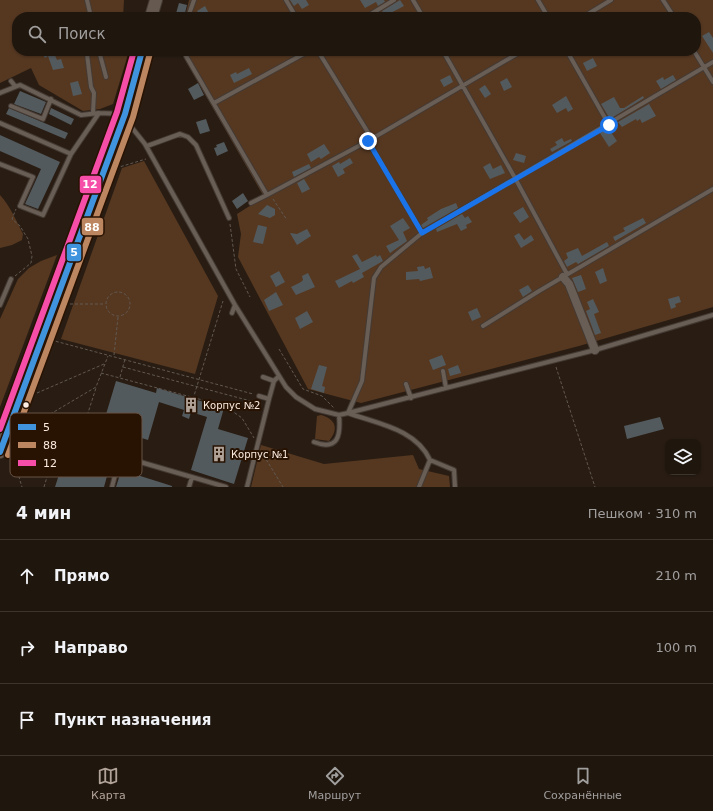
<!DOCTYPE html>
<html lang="ru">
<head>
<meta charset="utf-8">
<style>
	body { margin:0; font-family:"DejaVu Sans",sans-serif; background:#271f17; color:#f1f3f6 }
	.controls { position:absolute; right:12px; bottom:12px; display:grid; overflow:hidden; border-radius:8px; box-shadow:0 1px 3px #0004 }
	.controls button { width:36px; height:36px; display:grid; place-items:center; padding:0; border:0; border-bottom:1px solid #3c352e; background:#1f160e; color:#f1f3f6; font:20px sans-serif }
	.stop { position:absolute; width:12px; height:12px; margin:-9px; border:3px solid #1a73e8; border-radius:50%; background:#fff }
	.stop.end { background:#1a73e8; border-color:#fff; box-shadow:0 1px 4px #0008 }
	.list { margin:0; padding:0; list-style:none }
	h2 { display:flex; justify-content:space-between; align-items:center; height:52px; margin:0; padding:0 16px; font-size:17px }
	h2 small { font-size:13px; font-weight:400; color:#a19f9e }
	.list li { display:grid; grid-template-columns:26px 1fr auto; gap:12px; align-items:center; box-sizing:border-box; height:72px; padding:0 16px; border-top:1px solid #3c352e }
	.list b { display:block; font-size:15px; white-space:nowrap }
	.list em { font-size:13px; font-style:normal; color:#a19f9e }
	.icon { flex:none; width:22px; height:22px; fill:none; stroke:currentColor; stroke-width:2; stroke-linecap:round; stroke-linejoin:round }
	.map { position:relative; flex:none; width:713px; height:487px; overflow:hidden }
	.search { position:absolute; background:#1f160e; box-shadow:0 1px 3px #0004; left:12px; right:12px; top:12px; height:44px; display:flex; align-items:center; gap:10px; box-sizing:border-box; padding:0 14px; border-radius:16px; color:#a19f9e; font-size:15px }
	.sheet { height:268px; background:#1f160e }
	nav { display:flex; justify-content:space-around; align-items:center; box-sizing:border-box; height:56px; border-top:1px solid #3c352e; background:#1f160e; font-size:11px; color:#a19f9e }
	nav a { display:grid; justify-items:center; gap:2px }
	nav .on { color:#b2a398 }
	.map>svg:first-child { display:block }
</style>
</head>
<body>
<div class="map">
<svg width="713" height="487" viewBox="0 0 713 487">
	<rect width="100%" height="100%" fill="#291d13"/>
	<path fill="#563821" d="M0 0H124L123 17H17V51H129L113 104 100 109 83 111 39 85 31 68 0 83Z
		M189 0H713V307L579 346 361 403 308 389 238 257 241 234 237 214 264 197 180 51H696V17H185Z
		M144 161 218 296 195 374 61 339 122 168Z
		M0 195C10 206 16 220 23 234L22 240 12 245 0 248Z
		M57 255 0 407V319L18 279 29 268 41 261Z
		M321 415C336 419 339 429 329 441L315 439 317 416Z
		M261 445 324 464 413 455 419 469 449 476 450 487H251Z"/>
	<path fill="#535a5e" d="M290 0H306L309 5 302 9 298 3 294 6Z
		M360 0H384L385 2 378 6 376 2 365 8Z
		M400 0 404 6 385 16 382 11Z
		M179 3 187 5 184 17H175Z
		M205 6 207 10 211 17H201L197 11Z
		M709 32 713 38V53L702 36Z
		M41 51H59L54 53 57 60 61 59 64 68 53 70 48 56 45 58Z
		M593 58 597 66 587 71 583 63Z
		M249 68 252 74 234 83 230 75 236 72 237 74Z
		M450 75 453 82 444 87 440 80Z
		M673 75 676 80 661 89 656 81 663 77 664 80Z
		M507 78 512 87 504 91 500 82Z
		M78 81 82 94 73 96 70 83Z
		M198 83 204 95 194 100 188 89Z
		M485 85 491 94 485 98 479 89Z
		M20 91 46 102 41 114 14 104Z
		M566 96 573 109 568 112 566 108 557 113 552 105Z
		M643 96 644 98 610 119 601 104 614 97 620 108H624Z
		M649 104 656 116 642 123 640 119 637 121 636 119 622 127 618 122Z
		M9 108 68 133 65 139 6 114Z
		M51 108 74 119 71 125 49 114Z
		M206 119 210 131 200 134 196 122Z
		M608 128 617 141 609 147 600 133Z
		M0 135 60 162 38 209 25 204 41 169 0 151Z
		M562 138 564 142 571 139 572 141 552 152 550 149 557 145 555 142Z
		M224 142 228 151 217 156 214 148 217 147 216 145Z
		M324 144 330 153 321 159 319 157 311 162 307 154Z
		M516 153 526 156 524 163 513 160Z
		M350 158 353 163 343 169 345 173 338 177 332 166 339 162 340 164Z
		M490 163 493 169 501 165 505 173 490 179 483 167Z
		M309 164 311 168 294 177 292 172Z
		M304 179 310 189 302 193 297 183Z
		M243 193 248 201 237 209 232 201Z
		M456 203 458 208 423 228 421 225 428 220 427 218 441 209Z
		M267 205 275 209V215L270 218 258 214Z
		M523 207 529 217 520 223 513 213Z
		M462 214 465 218 468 216 472 222 466 225 467 228 461 231 457 224 437 232 436 229Z
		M403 218 410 228 403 232 407 241 390 253 386 246 399 240 390 226Z
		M643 218 646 223 615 241 613 237 625 231 623 228Z
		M258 225 267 227 263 244 253 242Z
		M307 229 311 236 297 245 290 233 297 234Z
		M519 233 524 240 531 235 534 240 521 248 514 236Z
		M607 242 609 246 578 264 576 262 567 267 564 261 568 258 566 253 578 248 582 256Z
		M357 254 362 262 376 255 377 257 380 255 383 261 362 273 364 277 353 283 352 281 339 288 335 281 360 269 352 256Z
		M424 266 425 269 430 267 433 278 420 281 419 279 406 280V272L418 271 417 267Z
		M603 268 607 281 600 284 595 272Z
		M279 271 285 282 276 287 270 276Z
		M308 273 315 287 296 295 291 287 301 282 303 280 302 276Z
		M581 275 586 289 578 292 572 278Z
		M528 285 532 291 523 297 519 290Z
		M276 292 283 305 269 311 264 300Z
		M679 296 681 302 675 304 676 307 671 309 668 299Z
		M593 299 599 312 594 314 601 333 595 335 586 311 590 309 587 302Z
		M477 308 481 317 472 321 468 312Z
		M307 311 313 322 300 329 295 318Z
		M442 355 446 365 433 370 429 360Z
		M319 365 327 367 322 386 325 387 324 393 311 389Z
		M458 365 461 373 450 376 448 369Z
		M116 381 156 393 157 388 224 408 218 429 248 438 234 484 191 470 207 417 191 412 189 419 182 416 184 410 159 402 148 440 113 429 105 454 89 449 95 429 101 431Z
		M660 417 664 429 627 439 624 426Z
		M65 456 109 469 104 487H55Z
		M122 468 134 471V474L172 486V487H116Z"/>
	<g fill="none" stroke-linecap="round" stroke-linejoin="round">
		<defs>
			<path id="service" d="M87 0 91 17
				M286 0 296 17
				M413 0 423 17
				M538 0 548 17
				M663 0 674 17
				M188 17 194 0
				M366 17 394 0
				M583 17 611 0
				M99 51 106 77
				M185 51 186 56 267 195 368 141 522 51
				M318 51 372 139 368 141 422 233
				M443 51 515 178 567 274 565 276
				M567 51 609 125
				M694 51 713 82
				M87 54 91 87 94 93 93 113
				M11 81 15 86
				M0 93 20 85 81 115 99 113
				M214 103 309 51
				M11 106 43 119 51 99
				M125 119 145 144 235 305 286 387 296 397 315 409 339 415 348 413 595 350 713 315
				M0 123 71 154
				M147 146 180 134 188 137 196 145 229 218
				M0 164 33 177 20 206 43 215 71 154 99 113 125 114
				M251 203 267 195
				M0 305 11 279
				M232 313 235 305
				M483 326 539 291 713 189
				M443 371 446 388
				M263 377 274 381
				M406 384 411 398
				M259 396 269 399
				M314 442C338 451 341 436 339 415
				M430 460 454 470 455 487
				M112 487 119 460 123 457 226 487
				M189 487 192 477
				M247 487 269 399 274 381 278 377
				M419 487 430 460C416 429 378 424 348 413L362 381 374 278 381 267 422 233 713 62"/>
			<path id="minor" d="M563 277 569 284 595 350"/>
			<path id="secondary" d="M151 17 156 0
				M0 452 125 114 142 51"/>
		</defs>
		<use href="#service" stroke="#443a33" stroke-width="6"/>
		<use href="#minor" stroke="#443a33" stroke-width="10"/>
		<use href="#secondary" stroke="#443a33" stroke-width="14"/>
		<path stroke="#615851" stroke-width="1" stroke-dasharray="3 2" stroke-linecap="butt" d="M116 168 146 159
			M273 199 287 220
			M230 224 236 269 250 297
			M15 276 31 263 32 256 28 239 20 226 12 219 16 209
			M106 304a12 12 0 1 1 24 0a12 12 0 1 1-24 0Z
			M70 304H105
			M51 340 253 394
			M279 349 303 389 322 396 334 408
			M114 355 118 317
			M123 367 262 404
			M556 367 595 487
			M101 373 225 406 242 418 254 438
			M120 377 125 359
			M37 393 104 364
			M193 399 223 301
			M36 423 64 446 112 461
			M20 432 96 387 108 356
			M261 451 283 487
			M12 454 50 467
			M13 457 22 487
			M44 487 50 467 86 419 96 388"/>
		<use href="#service" stroke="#685e56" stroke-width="4"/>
		<use href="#minor" stroke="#685e56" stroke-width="8"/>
		<use href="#secondary" stroke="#655950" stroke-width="12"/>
		<defs>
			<path id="bus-1" d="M0 452 125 114 142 51"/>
			<path id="bus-2" d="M8 455 133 117 150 53"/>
			<path id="bus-3" d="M0 429 117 112 134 51"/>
		</defs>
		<use href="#bus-1" stroke="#281202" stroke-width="9"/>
		<use href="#bus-2" stroke="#281202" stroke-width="9"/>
		<use href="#bus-3" stroke="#281202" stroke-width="9"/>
		<use href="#bus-1" stroke="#4094de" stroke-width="6"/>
		<use href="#bus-2" stroke="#bb8660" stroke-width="6"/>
		<use href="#bus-3" stroke="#f54da8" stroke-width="6"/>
	</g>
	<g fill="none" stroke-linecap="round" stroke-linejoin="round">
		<path stroke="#1a73e8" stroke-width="5" d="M368 141 422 233 609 125"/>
	</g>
	<defs>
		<symbol id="building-bare" viewBox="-9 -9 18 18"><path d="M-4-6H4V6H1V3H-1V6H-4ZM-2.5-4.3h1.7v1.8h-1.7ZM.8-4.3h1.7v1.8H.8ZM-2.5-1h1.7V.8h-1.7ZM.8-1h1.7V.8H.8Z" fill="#b2a398" stroke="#281202" stroke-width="2.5" paint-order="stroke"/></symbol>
	</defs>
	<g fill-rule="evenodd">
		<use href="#building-bare" x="180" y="394" width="22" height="22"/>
		<use href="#building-bare" x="208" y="443" width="22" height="22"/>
	</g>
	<circle fill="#fbebe0" stroke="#281202" stroke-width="1.5" cx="26" cy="405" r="3.5"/>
	<g text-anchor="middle" stroke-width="4" stroke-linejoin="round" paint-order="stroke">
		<g font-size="10" fill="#fbebe0" stroke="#281202" text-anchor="start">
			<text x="203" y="409">Корпус №2</text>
			<text x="231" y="458">Корпус №1</text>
		</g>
	</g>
	<rect x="10" y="413" width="132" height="64" rx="6" fill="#281202" stroke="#675345" stroke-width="1"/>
	<rect x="18" y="424" width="18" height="6" fill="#4094de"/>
	<rect x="18" y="442" width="18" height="6" fill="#bb8660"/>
	<rect x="18" y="460" width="18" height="6" fill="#f54da8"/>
	<g font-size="11" fill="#fbebe0">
		<text x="43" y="431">5</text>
		<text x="43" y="449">88</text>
		<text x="43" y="467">12</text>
	</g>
	<g stroke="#281202" stroke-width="1.5">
		<rect x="79" y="175" width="23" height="19" rx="4" fill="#f54da8"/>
		<rect x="81" y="217" width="23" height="19" rx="4" fill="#bb8660"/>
		<rect x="66" y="243" width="16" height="19" rx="4" fill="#4094de"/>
	</g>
	<g font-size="11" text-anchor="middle" font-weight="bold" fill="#fff">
		<text x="90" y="188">12</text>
		<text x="92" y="231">88</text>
		<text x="74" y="256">5</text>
	</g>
</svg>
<div class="controls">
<button><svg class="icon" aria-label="layers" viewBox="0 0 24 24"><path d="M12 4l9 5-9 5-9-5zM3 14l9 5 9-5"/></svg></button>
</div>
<div class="stop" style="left:609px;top:125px"></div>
<div class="stop end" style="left:368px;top:141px"></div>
<div class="search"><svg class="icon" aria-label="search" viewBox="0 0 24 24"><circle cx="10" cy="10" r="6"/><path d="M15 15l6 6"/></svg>Поиск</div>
</div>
<section class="sheet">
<h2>4 мин<small>Пешком · 310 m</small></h2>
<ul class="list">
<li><svg class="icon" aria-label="ahead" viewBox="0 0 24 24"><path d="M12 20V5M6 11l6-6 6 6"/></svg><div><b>Прямо</b></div><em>210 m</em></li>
<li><svg class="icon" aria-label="right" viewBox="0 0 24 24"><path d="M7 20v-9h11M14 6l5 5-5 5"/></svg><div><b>Направо</b></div><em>100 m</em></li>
<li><svg class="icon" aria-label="arrive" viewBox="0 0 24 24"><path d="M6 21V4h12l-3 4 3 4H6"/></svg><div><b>Пункт назначения</b></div></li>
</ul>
</section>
<nav>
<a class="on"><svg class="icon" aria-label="map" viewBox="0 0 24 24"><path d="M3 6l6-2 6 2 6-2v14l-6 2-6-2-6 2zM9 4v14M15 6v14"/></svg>Карта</a>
<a><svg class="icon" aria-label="directions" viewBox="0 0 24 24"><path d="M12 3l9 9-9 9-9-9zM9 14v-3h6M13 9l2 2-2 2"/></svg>Маршрут</a>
<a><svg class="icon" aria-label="saved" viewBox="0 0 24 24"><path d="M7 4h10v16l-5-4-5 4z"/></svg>Сохранённые</a>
</nav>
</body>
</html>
